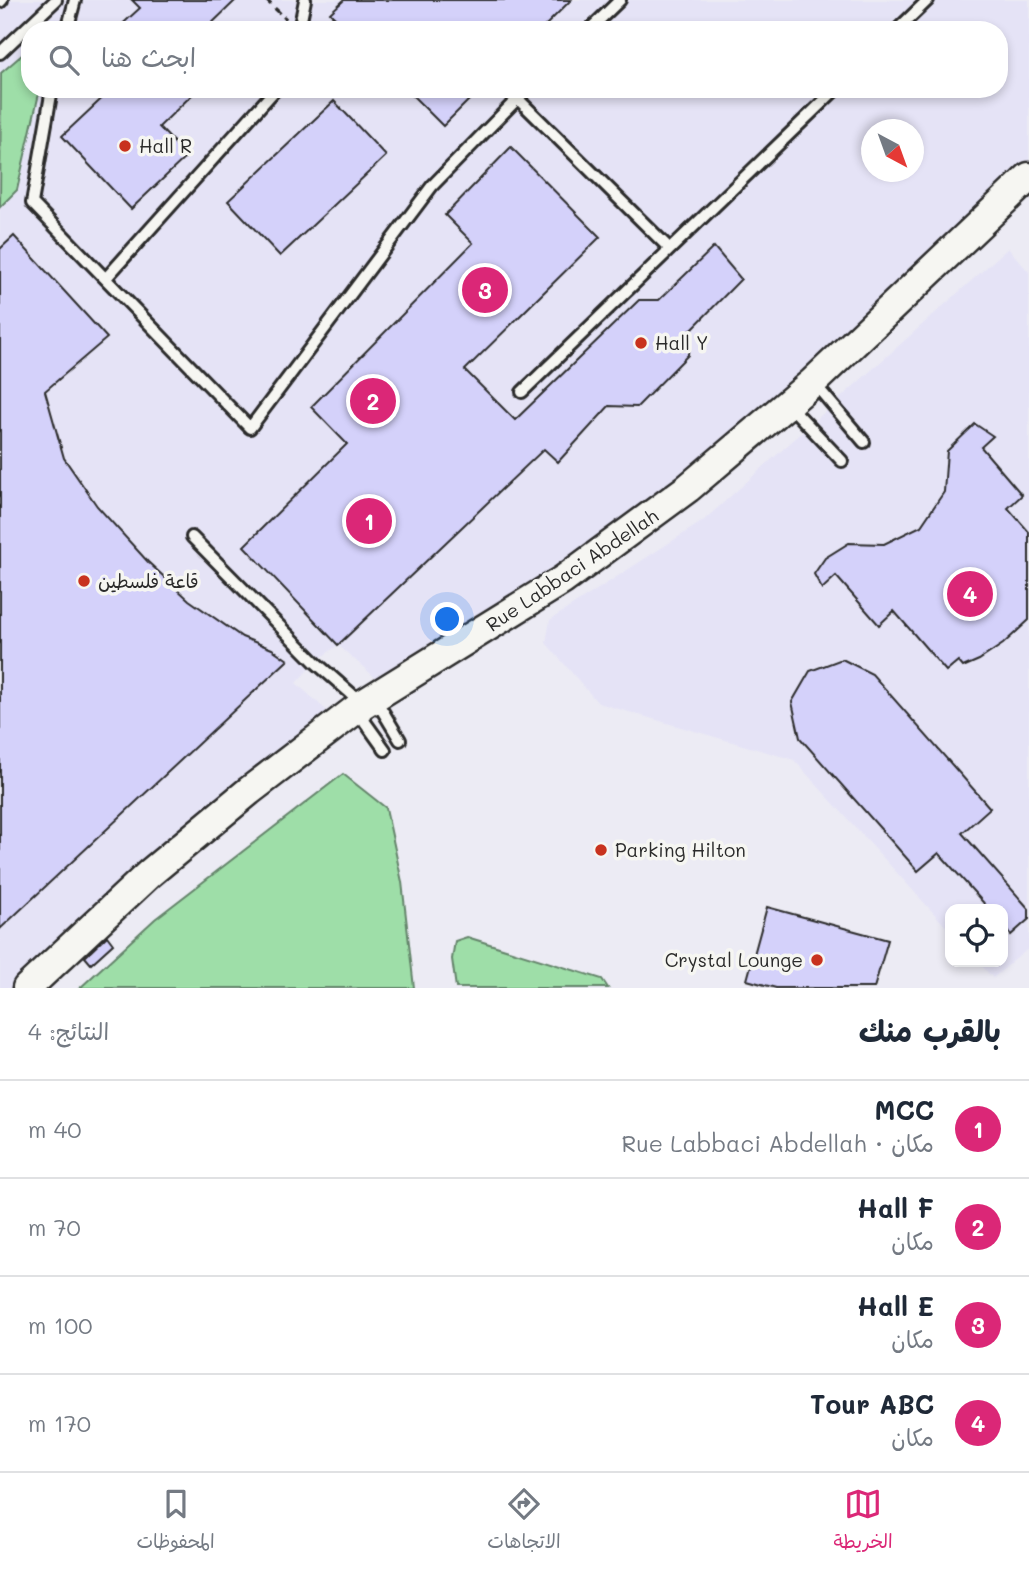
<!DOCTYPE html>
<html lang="ar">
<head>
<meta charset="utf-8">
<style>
	body { margin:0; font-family:Mali,"Playpen Sans Arabic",sans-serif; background:#f6f6f7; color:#1f2937; direction:rtl }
	.controls { position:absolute; right:21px; bottom:21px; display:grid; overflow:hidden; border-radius:14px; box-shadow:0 4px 10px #0003 }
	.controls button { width:63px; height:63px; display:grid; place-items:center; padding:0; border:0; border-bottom:2px solid #e0e1e3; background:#fff; color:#1f2937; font:35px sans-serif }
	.compass { position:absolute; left:861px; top:119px; width:63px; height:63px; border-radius:50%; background:#fff; box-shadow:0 4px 10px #0003; rotate:139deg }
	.you { position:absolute; left:448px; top:620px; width:24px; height:24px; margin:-18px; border:5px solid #fff; border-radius:50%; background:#1a73e8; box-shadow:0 0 0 10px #1a73e833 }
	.badge { display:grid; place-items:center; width:46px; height:46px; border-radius:50%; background:#db2777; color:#fff; font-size:23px; font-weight:700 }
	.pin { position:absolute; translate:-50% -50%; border:4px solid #fff; box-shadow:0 2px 7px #0006 }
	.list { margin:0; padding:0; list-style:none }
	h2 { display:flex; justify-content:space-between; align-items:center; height:91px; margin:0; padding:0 28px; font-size:30px }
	h2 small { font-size:23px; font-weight:400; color:#747a83 }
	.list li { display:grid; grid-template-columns:46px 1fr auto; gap:21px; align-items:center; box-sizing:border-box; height:98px; padding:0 28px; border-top:2px solid #e0e1e3 }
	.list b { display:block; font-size:26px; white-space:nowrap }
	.list p { margin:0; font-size:23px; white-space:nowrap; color:#747a83 }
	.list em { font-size:23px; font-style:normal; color:#747a83 }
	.icon { flex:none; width:38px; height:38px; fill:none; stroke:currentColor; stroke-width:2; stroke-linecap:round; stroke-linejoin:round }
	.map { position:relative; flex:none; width:1029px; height:988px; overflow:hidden; direction:ltr }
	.search { position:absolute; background:#fff; box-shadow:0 4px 10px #0003; left:21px; right:21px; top:21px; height:77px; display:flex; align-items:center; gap:18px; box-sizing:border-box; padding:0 24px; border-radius:28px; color:#747a83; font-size:26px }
	.sheet { height:483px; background:#fff }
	nav { display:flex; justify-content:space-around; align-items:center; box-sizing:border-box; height:98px; border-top:2px solid #e0e1e3; background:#fff; font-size:19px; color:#747a83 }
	nav a { display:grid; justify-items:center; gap:4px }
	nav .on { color:#db2777 }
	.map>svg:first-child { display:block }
</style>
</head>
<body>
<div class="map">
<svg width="1029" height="988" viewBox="0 0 1029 988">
	<rect width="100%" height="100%" fill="#ecebf4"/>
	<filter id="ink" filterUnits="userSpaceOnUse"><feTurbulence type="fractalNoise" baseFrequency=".0143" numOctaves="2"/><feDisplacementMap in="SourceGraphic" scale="14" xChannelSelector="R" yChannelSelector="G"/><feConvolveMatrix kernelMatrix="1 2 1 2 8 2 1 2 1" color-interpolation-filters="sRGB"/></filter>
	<g filter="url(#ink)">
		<path fill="#e5e3f6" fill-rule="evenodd" d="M0 0H1029V160L721 447 574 560 386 687 338 645 315 662 296 683 326 710 322 726 18 988H0ZM30 30H999V89H30ZM872 130H914V172H872Z
			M1008 248 1029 272V948L993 978 978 962H1003V909H950V931L794 760 598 703 546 643 550 620 703 521Z"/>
		<path fill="#9edea8" stroke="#64846a" stroke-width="2" d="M23 54 30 55V89H40L17 190 0 207 1 73Z
			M343 774 386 808 402 882 414 988H80L155 919Z
			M467 937 602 979 608 988H456L452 959 455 941Z"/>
		<path fill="#d4d1fa" stroke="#2b2b2b" stroke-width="2" d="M132 0H236L205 30H116L140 8Z
			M344 0H571L541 30H347L330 13Z
			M112 89H198L159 127 187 156 131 209 62 136Z
			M406 89H480L443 126Z
			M334 101 386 156 280 256 228 201Z
			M511 147 600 237 465 370 515 420 639 300H659L714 247 741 279 689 332 688 355 637 407 609 406 558 462 544 449 338 645 244 546 347 444 311 407 473 243 445 215Z
			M14 236 107 338 45 391 64 458 97 506 148 562 189 600 242 637 272 649 288 660 0 929V249Z
			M975 424 993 436 981 447 1022 495 1008 508 1029 532V620L1003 644 979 660 963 667 958 661 946 671 894 611 879 625 836 576 822 589 814 574 825 558 849 543 884 544 921 526 944 492 947 451Z
			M842 659 872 674 990 808 962 833 1029 909V919L1011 935 1003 925V909H989L939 853 918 871 800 738 792 702 810 671Z
			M767 907 888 940 874 988H776L747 980Z
			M107 936 113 944 91 964 85 957Z"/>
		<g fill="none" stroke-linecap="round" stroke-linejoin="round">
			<defs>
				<path id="lane" d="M0 2 2 0
					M67 30 75 0
					M299 30 305 0
					M589 30 620 0
					M897 30 928 0
					M0 53 56 0
					M52 89 32 203 250 428 432 186 527 89
					M517 98 670 249
					M107 277 276 89
					M814 383 864 442
					M522 392 836 89
					M788 404 842 461
					M192 537 315 662 363 704 382 710 400 740
					M363 706 365 722 385 750"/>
				<path id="secondary" d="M27 988 150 873 249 791 363 704 563 580 688 488 813 382 1029 177"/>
			</defs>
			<use href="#lane" stroke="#2b2b2b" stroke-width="16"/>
			<use href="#secondary" stroke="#2b2b2b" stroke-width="33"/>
			<path stroke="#2b2b2b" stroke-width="3.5" stroke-dasharray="7 5" stroke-linecap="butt" d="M266 0 286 19"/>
			<use href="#lane" stroke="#f6f6f2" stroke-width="10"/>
			<use href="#secondary" stroke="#f6f6f2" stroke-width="28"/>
		</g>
	</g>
	<g fill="#c8321e" stroke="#f6f6f2" stroke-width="2.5">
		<circle cx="125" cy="146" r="7"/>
		<circle cx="641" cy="343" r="7"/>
		<circle cx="84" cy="581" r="7"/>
		<circle cx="601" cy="850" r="7"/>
		<circle cx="817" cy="960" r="7"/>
	</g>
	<g text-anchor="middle" stroke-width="7" stroke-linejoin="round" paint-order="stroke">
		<g font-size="19" fill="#2b2b2b" stroke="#f6f6f2" text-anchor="start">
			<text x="139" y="153">Hall R</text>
			<text x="655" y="350">Hall Y</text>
			<text x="98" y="588">قاعة فلسطين</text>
			<text x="615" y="857">Parking Hilton</text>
			<text x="803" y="967" text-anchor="end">Crystal Lounge</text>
		</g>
		<g font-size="19" fill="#2b2b2b" stroke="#f6f6f2">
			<text transform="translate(572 570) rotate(-34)" y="7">Rue Labbaci Abdellah</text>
		</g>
	</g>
</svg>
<div class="controls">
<button><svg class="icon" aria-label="locate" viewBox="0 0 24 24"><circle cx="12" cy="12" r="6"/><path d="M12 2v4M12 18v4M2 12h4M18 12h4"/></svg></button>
</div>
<svg class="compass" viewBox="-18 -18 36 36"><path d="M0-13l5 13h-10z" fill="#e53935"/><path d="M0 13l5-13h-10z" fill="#747a83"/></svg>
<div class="you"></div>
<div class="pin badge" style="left:369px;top:521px">1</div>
<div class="pin badge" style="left:373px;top:401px">2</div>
<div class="pin badge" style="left:485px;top:290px">3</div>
<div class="pin badge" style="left:970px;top:594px">4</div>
<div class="search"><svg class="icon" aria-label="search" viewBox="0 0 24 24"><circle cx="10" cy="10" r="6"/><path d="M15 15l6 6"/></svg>ابحث هنا</div>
</div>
<section class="sheet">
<h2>بالقرب منك<small>النتائج: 4</small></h2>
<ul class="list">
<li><span class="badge">1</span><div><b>MCC</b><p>مكان · Rue Labbaci Abdellah</p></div><em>40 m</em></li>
<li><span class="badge">2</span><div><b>Hall F</b><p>مكان</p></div><em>70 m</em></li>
<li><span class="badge">3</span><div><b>Hall E</b><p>مكان</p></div><em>100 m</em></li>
<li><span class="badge">4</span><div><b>Tour ABC</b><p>مكان</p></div><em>170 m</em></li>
</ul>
</section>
<nav>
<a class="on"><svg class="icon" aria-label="map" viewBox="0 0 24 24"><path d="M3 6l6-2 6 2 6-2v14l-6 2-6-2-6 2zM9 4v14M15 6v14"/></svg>الخريطة</a>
<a><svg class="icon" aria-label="directions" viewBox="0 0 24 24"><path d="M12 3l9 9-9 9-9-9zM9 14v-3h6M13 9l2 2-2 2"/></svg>الاتجاهات</a>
<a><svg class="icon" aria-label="saved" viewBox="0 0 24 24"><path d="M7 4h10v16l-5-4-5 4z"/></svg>المحفوظات</a>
</nav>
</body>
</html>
